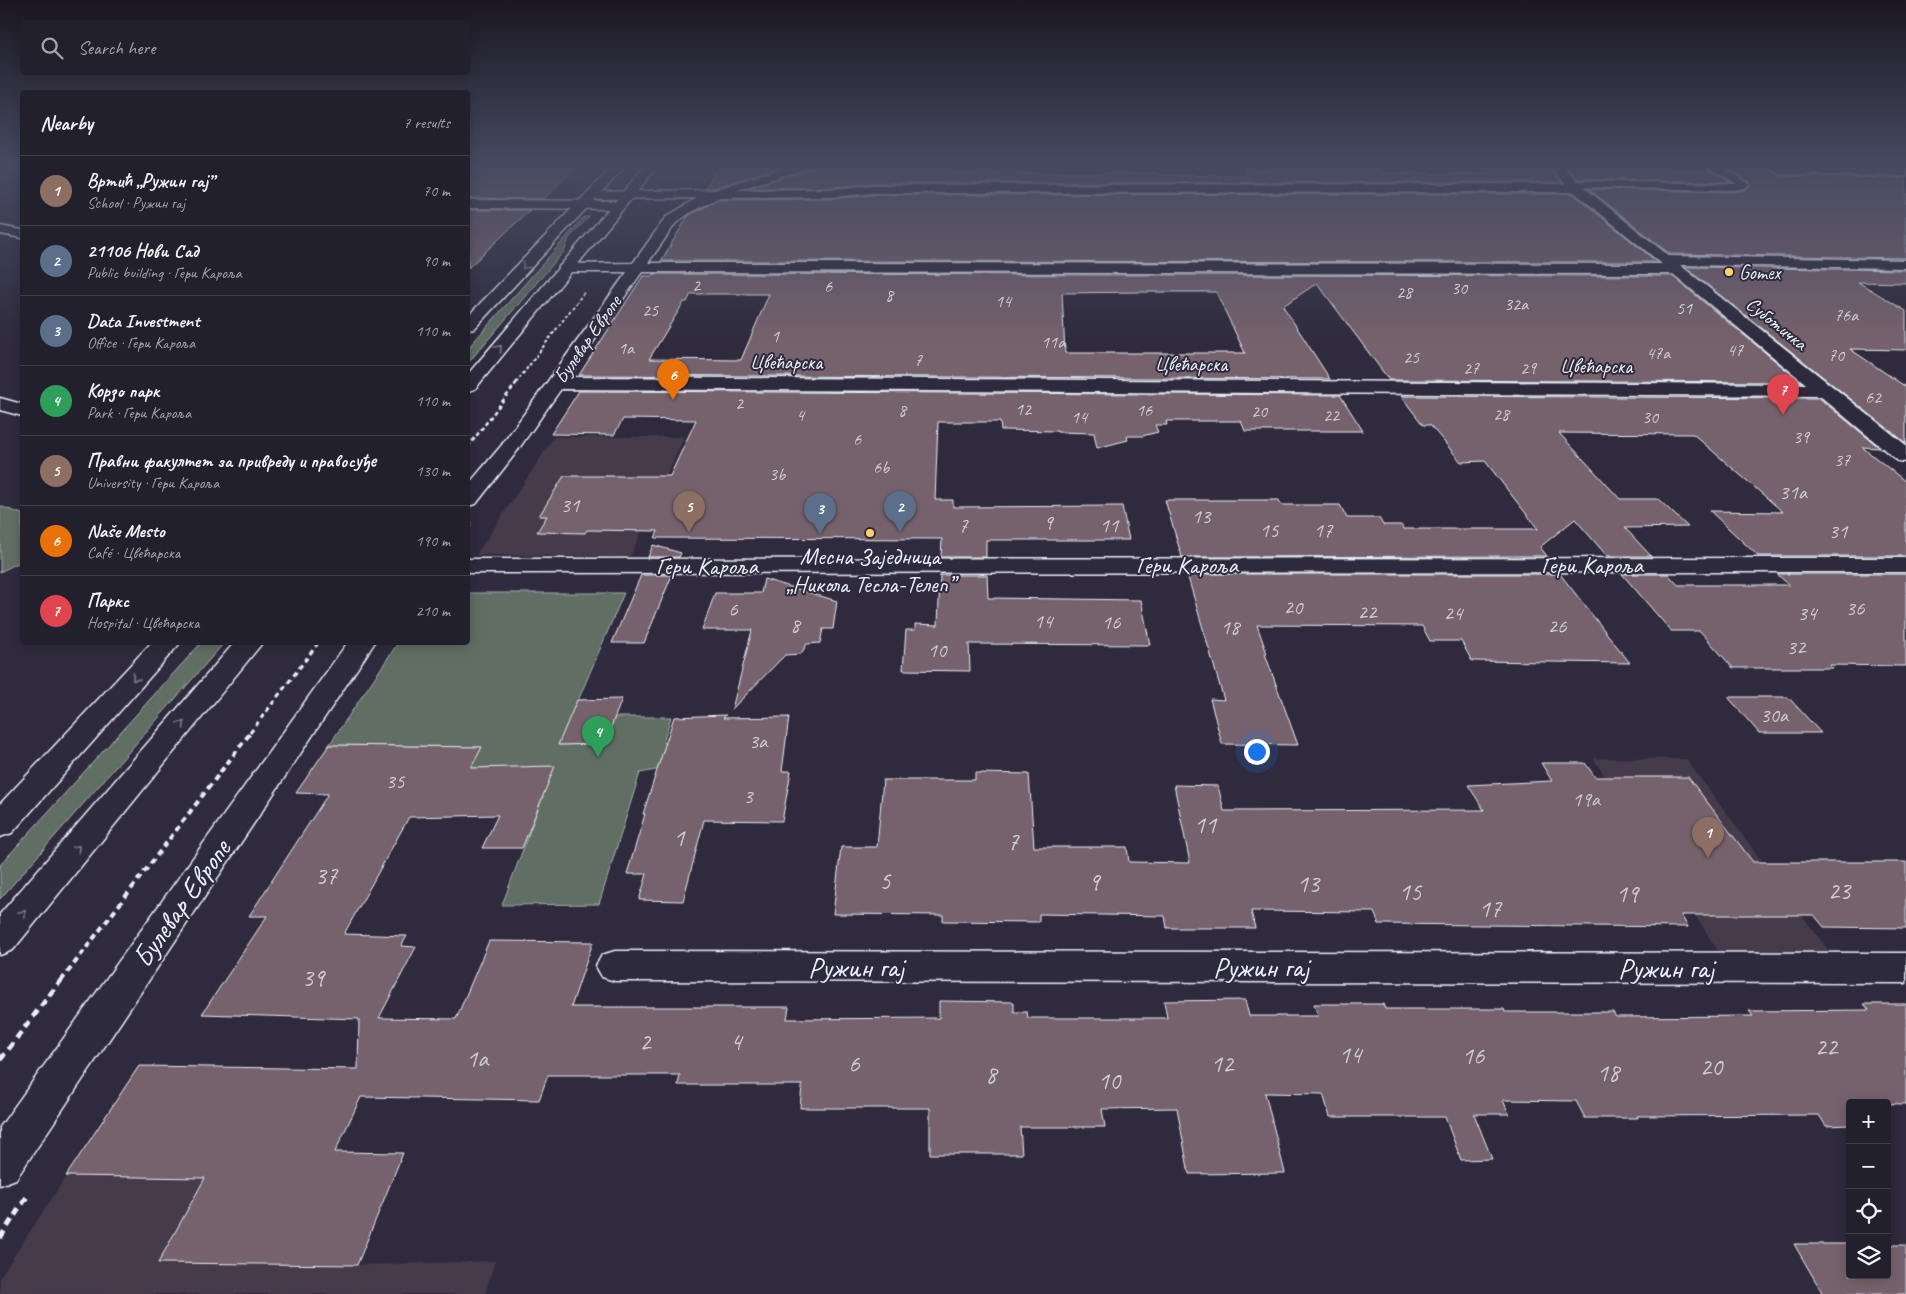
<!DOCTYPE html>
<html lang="en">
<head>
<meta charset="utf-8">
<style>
	body { margin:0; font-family:Caveat,sans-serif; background:#2f2d3a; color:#f1f3f6 }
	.controls { position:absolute; right:15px; bottom:15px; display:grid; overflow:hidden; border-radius:5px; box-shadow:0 2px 12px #0003 }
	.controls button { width:45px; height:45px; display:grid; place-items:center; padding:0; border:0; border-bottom:1px solid #403e4a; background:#23202e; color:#f1f3f6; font:25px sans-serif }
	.you { position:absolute; left:1256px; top:751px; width:18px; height:18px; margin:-12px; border:4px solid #fff; border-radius:50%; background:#1a73e8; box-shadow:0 0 0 8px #1a73e833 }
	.badge { display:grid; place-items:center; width:32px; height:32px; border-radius:50%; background:#ffd166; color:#fff; font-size:16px; font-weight:700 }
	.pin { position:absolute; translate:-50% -41px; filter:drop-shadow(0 1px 2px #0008) }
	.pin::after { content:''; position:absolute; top:26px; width:18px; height:15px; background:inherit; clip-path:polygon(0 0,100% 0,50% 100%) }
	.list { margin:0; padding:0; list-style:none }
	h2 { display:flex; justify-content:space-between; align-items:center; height:65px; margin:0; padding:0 20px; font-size:21px }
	h2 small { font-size:16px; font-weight:400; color:#a3a3aa }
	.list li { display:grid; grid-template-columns:32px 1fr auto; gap:15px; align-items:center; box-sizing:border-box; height:70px; padding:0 20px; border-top:1px solid #403e4a }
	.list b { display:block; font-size:19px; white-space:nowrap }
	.list p { margin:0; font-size:16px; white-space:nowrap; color:#a3a3aa }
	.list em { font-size:16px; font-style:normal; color:#a3a3aa }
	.icon { flex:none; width:28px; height:28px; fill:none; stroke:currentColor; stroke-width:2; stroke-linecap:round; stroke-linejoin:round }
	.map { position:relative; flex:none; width:1906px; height:1294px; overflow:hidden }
	.search { position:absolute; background:#23202e; box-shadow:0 2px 12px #0003; left:20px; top:20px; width:450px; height:55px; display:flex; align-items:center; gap:12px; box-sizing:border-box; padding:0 18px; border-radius:5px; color:#a3a3aa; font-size:19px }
	.panel { position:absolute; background:#23202e; box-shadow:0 2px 12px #0003; left:20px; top:90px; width:450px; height:555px; border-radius:5px }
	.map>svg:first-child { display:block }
</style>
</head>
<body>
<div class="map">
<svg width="1906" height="1294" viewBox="0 0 1906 1294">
	<rect width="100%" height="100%" fill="#2f2a3d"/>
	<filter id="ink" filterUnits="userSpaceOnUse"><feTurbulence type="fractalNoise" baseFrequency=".02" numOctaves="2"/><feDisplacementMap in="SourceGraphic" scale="10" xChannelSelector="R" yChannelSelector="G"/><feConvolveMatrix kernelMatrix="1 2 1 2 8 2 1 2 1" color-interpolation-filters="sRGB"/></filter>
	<g filter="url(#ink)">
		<path fill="#443b4b" d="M554 437H684L630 557 476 555Z
			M1593 758 1686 759 1834 958 1722 957Z
			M139 1066 374 1069 335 1151 403 1153 357 1265 495 1261 485 1294H0V1277Z"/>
		<path fill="#606e64" stroke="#a4b0ae" d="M584 217H589L569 238 565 250 468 363V348Z
			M0 506 22 514V561L0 572Z
			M468 593H624L559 745 604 744 615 717H671L663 743 722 742 716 771 656 770 640 773 599 904 502 905 543 796 491 768H471L481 747 329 745 398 643 468 642Z
			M201 643H224L0 899V865Z"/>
		<path fill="#76626c" stroke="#e8f1f8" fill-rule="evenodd" d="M468 164H579L543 199 468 198Z
			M720 164H788L714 188H705Z
			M816 164H901V167H952V173H1159L1160 175 1246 176 1244 169H1277L1275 167 1376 168 1382 173 1489 174 1481 164H1545L1562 182 874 183 832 187 749 188 813 168Z
			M1563 164H1584L1589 168 1712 170 1730 182 1578 179Z
			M1720 164H1762L1781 176 1906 178V258L1670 254 1589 189 1733 192 1745 190 1750 185V182Z
			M1780 164H1906V168L1783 166Z
			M1573 194 1657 262 661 261 688 216 718 200 832 199 874 195Z
			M468 210H530L468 268Z
			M1685 267 1906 270V283L1858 282 1906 311V350L1850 349 1906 387V443Z
			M654 274 1672 276 1801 382 1389 380 1317 283 1283 306 1330 379 579 375 643 276H652ZM1139 292H1216L1245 353H1065L1062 293ZM691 294H769L741 360 649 359 684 302H687Z
			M579 391 1340 395 1363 431H1245L1241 421H1166L1167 425H1155L1158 432 1142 436H1127L1128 440 1097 448 1094 433 1057 432V431L1001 430 1000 422H938L935 500H953V507L1122 506 1129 540H986V557H941L942 539 655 538 658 531 587 530 585 533 537 532 547 516H539L564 476H670L696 420 623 419 614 435 551 434Z
			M1401 396 1819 398 1880 448 1862 447 1906 482V556H1758L1710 511 1783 512 1693 434 1559 433 1620 499H1658L1688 527 1625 528 1651 556H1607L1575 519 1540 547 1547 556 1182 557 1165 500H1279L1281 505H1340L1347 518H1379L1383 525H1401L1404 529H1538L1485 461 1461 462 1430 425H1423Z
			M653 545 681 553 679 557H648Z
			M1187 574H1560L1630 663 1472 661 1461 641H1430L1422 626 1257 625 1267 654H1265L1298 745 1222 744 1210 699 1224 700Z
			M1622 574H1668L1678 585H1789L1777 574H1906V666L1829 665 1832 668H1733L1700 631H1671Z
			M641 575H672L644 643H612Z
			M940 575H987L988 598 1141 600 1150 645 969 644 970 671 903 670 906 630H915V624L938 625Z
			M764 579 837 601 833 629H823L820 643 807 644 801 654 785 655 732 709 752 630H702L715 593H761Z
			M1728 697H1788L1821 733H1759Z
			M622 699 604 744 558 745 577 700Z
			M726 715 723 718 789 717 782 771H791L782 821 704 820 683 901 639 900 647 874H627L645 814H643L674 717Z
			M329 745 482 747 471 768 555 766 522 848H482L498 815 409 817 344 934 407 936 401 946 416 947 379 1018 456 1019 489 941 593 942 571 1007H789L787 1019 939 1018V1001L1014 1002V1012H1027L1028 1018H1167L1164 1001 1245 1000 1249 1016H1318L1314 1004H1383L1385 1009H1504L1505 1012H1613L1616 1017 1753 1016 1749 1011 1869 1010 1864 1004H1906V1104L1850 1103V1125L1826 1126 1819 1115 1637 1116 1638 1118H1585L1576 1101 1503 1100 1509 1114H1474L1492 1159 1461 1160 1445 1117H1330L1323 1094 1265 1093 1285 1173 1189 1174 1177 1108 1102 1109 1105 1127H1020L1022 1154H930V1108H800L802 1085H678L680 1075H548L539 1100 361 1097 335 1152 403 1153 357 1265 158 1263 205 1178 66 1176 139 1066 358 1069 359 1019 202 1014 267 916H249L328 794 296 793Z
			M1541 763H1585L1595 777H1688L1753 862H1906V928L1824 927 1814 915H1681L1688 927 1379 924 1374 912 1251 911 1255 928H1167L1165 916 1039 914V922L943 921V915L833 914 841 847H877L883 780H975V773L1029 774 1034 847H1127L1129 862 1190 863 1174 785 1218 786 1224 811 1484 810 1468 785 1552 781Z
			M1794 1244H1850V1275H1887V1245H1906V1294H1823Z"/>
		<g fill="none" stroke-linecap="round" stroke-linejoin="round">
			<defs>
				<path id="lane" d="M1705 164H1716L1749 184 1745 188 1733 190 1573 187 1568 184 1573 181 1737 184Z
					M1764 164H1775L1783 168 1906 170V176L1781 174Z"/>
				<path id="street" d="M795 164H814L812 166 737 190 832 189 874 185 1566 184 1547 164H1560L1581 185 1669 256 1906 260V268L1680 265 1906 445V462L1898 461 1820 396 561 389 515 454 476 504 468 506V485L501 446 627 272H567L562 270 559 267 562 264 633 263 666 217 697 198 593 199 587 195 588 192 714 190ZM1574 192 1662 264 648 263 676 223 691 212 718 198 832 197 874 193ZM642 272 1673 274 1806 384 569 377Z
					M468 200 613 201 620 205 613 209 468 208Z
					M0 226 22 230V238L0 234Z
					M0 398 22 404V416L0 410Z
					M1906 558V572L468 573V559Z
					M348 642H375L16 1179 0 1185V1127Z
					M615 951 1906 953V983L615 981 602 977 596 966 602 955Z"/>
				<path id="secondary" d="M615 164H628L474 329 468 330V316Z
					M647 164H660L475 389 468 391V374Z
					M152 642H181L12 833 0 837V804Z
					M235 642H263L13 950 0 955V914Z"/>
			</defs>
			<use href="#lane" stroke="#e8f1f8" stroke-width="4"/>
			<use href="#street" stroke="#e8f1f8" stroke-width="3"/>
			<use href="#secondary" stroke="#e8f1f8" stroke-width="3"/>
			<path stroke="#e8f1f8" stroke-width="1" stroke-dasharray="2.5 2" stroke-linecap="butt" d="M685 172 690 164"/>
			<path stroke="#e8f1f8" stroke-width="2" stroke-dasharray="3 2.5" stroke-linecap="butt" d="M516 383 585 291"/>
			<path stroke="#e8f1f8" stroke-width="2.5" stroke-dasharray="4 3" stroke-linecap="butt" d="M468 447 517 382
				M468 529 472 523"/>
			<path stroke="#e8f1f8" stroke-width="3" stroke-dasharray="5 4" stroke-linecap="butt" d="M250 733 319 642"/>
			<path stroke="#e8f1f8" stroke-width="4" stroke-dasharray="6 4.5" stroke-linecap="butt" d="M61 981 251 732"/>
			<path stroke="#e8f1f8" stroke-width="5" stroke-dasharray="8 5.5" stroke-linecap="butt" d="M0 1060 62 979
				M0 1238 28 1195"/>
			<use href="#lane" fill="#2f2a3d" fill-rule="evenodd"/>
			<use href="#street" fill="#2f2a3d" fill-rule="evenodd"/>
			<use href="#secondary" fill="#2f2a3d" fill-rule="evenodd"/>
		</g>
		<defs><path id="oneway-chevron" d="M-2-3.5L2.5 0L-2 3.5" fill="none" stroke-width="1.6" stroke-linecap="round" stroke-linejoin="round" transform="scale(1.25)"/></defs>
		<g stroke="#70707e">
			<use href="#oneway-chevron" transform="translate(525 266) rotate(134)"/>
			<use href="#oneway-chevron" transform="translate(499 348) rotate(-50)"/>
			<use href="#oneway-chevron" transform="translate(135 678) rotate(133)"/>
			<use href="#oneway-chevron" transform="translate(182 724) rotate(-50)"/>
			<use href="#oneway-chevron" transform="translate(77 848) rotate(-50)"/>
			<use href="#oneway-chevron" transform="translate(23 913) rotate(-50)"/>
		</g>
	</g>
	<linearGradient id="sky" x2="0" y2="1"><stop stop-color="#1a1722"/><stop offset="0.48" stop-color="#474a62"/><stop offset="1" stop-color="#474a62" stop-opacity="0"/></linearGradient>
	<rect width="1906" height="345" fill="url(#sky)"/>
	<g fill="#ffd166" stroke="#2f2a3d" stroke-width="2">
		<circle cx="1729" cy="272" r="5"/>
		<circle cx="870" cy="533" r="5"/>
	</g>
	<g text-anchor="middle" stroke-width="4" stroke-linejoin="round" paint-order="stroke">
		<g font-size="18" fill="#cccdd5">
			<text x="696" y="291">2</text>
			<text x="828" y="292">6</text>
			<text x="1459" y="294">30</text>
			<text x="1404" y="298">28</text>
			<text x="889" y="301">8</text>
			<text x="1003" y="307">14</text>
			<text x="1516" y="310">32a</text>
			<text x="1684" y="314">51</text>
			<text x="650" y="316">25</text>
			<text x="1846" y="321">76a</text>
			<text x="775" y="342">1</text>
			<text x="1053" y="348">11a</text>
			<text x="626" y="354">1a</text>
			<text x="1735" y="356">47</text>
			<text x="1658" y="359">47a</text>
			<text x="1836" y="361">70</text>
			<text x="1411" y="363">25</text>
			<text x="918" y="366">7</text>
			<text x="1471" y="374">27</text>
			<text x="1528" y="374">29</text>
			<text x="1873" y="403">62</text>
			<text x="739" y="409">2</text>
			<text x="1023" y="415">12</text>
			<text x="902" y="416">8</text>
			<text x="1144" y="416">16</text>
			<text x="1259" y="417">20</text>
			<text x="1501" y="420">28</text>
			<text x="800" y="421">4</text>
			<text x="1331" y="421">22</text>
			<text x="1079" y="423">14</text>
			<text x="1650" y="423">30</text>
			<text x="1801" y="443">39</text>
			<text x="857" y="445">6</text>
			<text x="1842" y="466">37</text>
			<text x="881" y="473">6b</text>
			<text x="777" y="480">3b</text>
		</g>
		<g font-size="20" fill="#e8f1f8" stroke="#2f2a3d" text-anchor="start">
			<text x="1739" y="279">Gomex</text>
		</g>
		<g font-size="20" fill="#e8f1f8" stroke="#2f2a3d">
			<text transform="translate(1777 323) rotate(39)" y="7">Суботичка</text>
			<text transform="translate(587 339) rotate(-55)" y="7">Булевар Европе</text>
			<text x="786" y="369">Цвећарска</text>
			<text x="1191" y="371">Цвећарска</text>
			<text x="1596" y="373">Цвећарска</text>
		</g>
		<g font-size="21" fill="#cccdd5">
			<text x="1793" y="499">31a</text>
			<text x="570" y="512">31</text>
			<text x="1201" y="523">13</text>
			<text x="1048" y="529">9</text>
			<text x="963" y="532">7</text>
			<text x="1109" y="532">11</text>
			<text x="1269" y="537">15</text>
			<text x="1323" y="537">17</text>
			<text x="1838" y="538">31</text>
			<text x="1293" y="614">20</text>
			<text x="1855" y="615">36</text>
			<text x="733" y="616">6</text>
			<text x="1367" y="619">22</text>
			<text x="1453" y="620">24</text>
			<text x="1807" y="620">34</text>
			<text x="1043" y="628">14</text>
			<text x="1111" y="629">16</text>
			<text x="795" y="632">8</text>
			<text x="1557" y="633">26</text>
			<text x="1230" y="634">18</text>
			<text x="1796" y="654">32</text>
			<text x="937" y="657">10</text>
			<text x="1774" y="722">30a</text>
			<text x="758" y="748">3a</text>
			<text x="395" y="788">35</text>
			<text x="748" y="803">3</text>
			<text x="1586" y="806">19a</text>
		</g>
		<g font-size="24" fill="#e8f1f8" stroke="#2f2a3d">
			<text x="870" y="564">Месна Заједница<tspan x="870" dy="28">„Никола Тесла-Телеп”</tspan></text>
		</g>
		<g font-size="24" fill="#e8f1f8" stroke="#2f2a3d">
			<text x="1187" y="573">Гери Кароља</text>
			<text x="1592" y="573">Гери Кароља</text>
			<text x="707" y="574">Гери Кароља</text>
		</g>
		<g font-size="25" fill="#cccdd5">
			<text x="1205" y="833">11</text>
			<text x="679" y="846">1</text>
			<text x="1013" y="850">7</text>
			<text x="326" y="884">37</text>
			<text x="885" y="889">5</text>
			<text x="1094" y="890">9</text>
			<text x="1308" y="892">13</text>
			<text x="1839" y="899">23</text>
			<text x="1410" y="900">15</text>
			<text x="1627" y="902">19</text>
			<text x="1490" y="917">17</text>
			<text x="313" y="986">39</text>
			<text x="645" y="1050">2</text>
			<text x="736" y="1050">4</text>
			<text x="1826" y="1055">22</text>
			<text x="1350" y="1063">14</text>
			<text x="1473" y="1064">16</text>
			<text x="477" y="1067">1a</text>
			<text x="854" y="1072">6</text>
			<text x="1222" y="1072">12</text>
			<text x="1711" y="1075">20</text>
			<text x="1608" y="1081">18</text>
			<text x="991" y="1083">8</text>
			<text x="1109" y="1089">10</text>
		</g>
		<g font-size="29" fill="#e8f1f8" stroke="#2f2a3d">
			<text transform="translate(181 903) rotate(-55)" y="10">Булевар Европе</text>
			<text x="856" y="977">Ружин гај</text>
			<text x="1261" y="977">Ружин гај</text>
			<text x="1666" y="978">Ружин гај</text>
		</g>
	</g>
</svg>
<div class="controls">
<button>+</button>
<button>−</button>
<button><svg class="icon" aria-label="locate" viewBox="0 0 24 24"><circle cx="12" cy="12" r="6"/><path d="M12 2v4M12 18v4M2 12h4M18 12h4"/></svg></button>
<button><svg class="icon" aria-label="layers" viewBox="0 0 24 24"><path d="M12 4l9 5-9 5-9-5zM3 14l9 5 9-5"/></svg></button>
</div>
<div class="you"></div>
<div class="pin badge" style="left:1708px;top:858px;background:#8d6e63">1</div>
<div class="pin badge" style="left:900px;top:532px;background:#5c6f8a">2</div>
<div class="pin badge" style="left:820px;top:534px;background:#5c6f8a">3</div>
<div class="pin badge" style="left:598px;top:757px;background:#2e9e5b">4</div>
<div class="pin badge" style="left:689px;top:532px;background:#8d6e63">5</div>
<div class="pin badge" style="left:673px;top:400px;background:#e8710a">6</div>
<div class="pin badge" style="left:1783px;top:415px;background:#e0444e">7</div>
<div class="search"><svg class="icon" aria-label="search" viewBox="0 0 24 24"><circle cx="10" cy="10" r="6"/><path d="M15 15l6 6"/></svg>Search here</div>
<section class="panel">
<h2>Nearby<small>7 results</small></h2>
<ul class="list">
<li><span class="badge" style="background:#8d6e63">1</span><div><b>Вртић „Ружин гај”</b><p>School · Ружин гај</p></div><em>70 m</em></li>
<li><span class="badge" style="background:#5c6f8a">2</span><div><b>21106 Нови Сад</b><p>Public building · Гери Кароља</p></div><em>90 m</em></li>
<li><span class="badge" style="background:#5c6f8a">3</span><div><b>Data Investment</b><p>Office · Гери Кароља</p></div><em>110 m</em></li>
<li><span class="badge" style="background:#2e9e5b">4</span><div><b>Корзо парк</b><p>Park · Гери Кароља</p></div><em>110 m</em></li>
<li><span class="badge" style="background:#8d6e63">5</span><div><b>Правни факултет за привреду и правосуђе</b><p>University · Гери Кароља</p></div><em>130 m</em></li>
<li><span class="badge" style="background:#e8710a">6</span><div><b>Naše Mesto</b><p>Café · Цвећарска</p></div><em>190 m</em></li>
<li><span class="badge" style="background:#e0444e">7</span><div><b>Паркс</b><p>Hospital · Цвећарска</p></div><em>210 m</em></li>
</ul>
</section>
</div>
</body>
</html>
